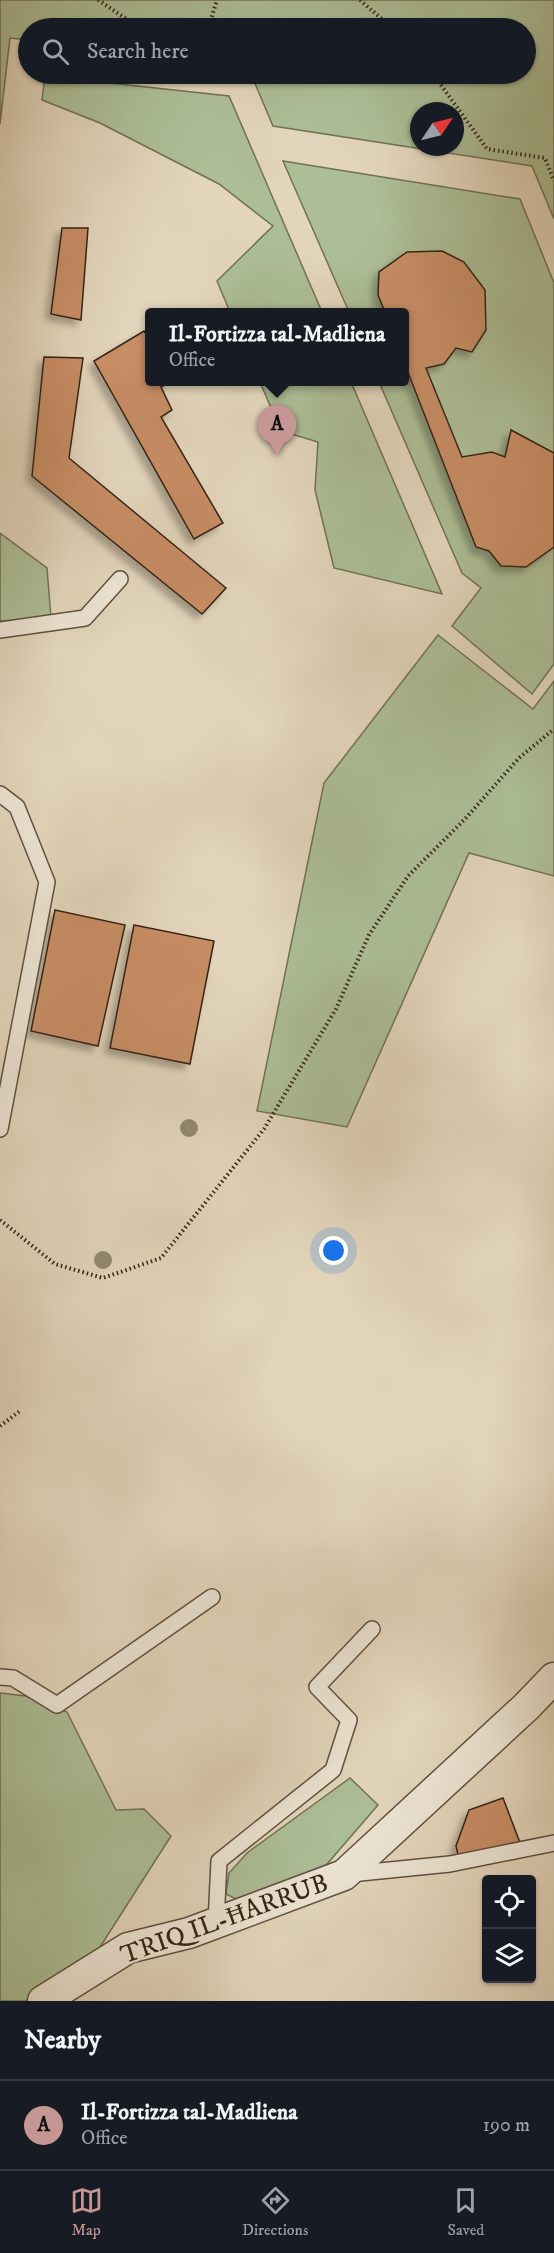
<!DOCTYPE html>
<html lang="en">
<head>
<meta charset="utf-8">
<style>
	body { margin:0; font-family:"IM FELL DW Pica",serif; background:#242831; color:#f1f3f6 }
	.controls { position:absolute; right:18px; bottom:18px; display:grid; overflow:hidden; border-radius:6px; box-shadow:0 2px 4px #0004 }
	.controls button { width:54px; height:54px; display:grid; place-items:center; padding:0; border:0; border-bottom:2px solid #363941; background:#171b24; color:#f1f3f6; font:30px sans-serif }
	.compass { position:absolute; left:410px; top:102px; width:54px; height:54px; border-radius:50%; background:#171b24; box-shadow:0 2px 4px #0004; rotate:55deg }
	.you { position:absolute; left:334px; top:1251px; width:21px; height:21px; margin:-15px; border:4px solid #fff; border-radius:50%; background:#1a73e8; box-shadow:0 0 0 9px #1a73e833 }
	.badge { display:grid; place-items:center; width:39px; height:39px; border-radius:50%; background:#c59692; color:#111; font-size:20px; font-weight:700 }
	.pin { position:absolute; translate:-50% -50px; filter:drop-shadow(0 2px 3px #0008) }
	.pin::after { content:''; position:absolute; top:32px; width:21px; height:18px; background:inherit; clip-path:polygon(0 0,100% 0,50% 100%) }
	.popup { position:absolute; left:145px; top:308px; width:264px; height:78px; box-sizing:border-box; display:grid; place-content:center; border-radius:6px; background:#171b24; filter:drop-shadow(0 2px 4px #0005); font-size:20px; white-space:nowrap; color:#9ea1a6 }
	.popup b { font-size:22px; color:#f1f3f6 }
	.popup::after { content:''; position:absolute; left:50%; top:100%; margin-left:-12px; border:12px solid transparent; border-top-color:#171b24 }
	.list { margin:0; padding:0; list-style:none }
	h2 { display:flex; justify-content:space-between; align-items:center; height:78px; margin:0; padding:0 24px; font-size:26px }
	h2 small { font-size:20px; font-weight:400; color:#9ea1a6 }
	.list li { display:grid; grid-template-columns:39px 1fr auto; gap:18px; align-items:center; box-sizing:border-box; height:90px; padding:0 24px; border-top:2px solid #363941 }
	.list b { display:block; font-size:22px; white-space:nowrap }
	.list p { margin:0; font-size:20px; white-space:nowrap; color:#9ea1a6 }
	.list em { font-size:20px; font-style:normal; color:#9ea1a6 }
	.icon { flex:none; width:33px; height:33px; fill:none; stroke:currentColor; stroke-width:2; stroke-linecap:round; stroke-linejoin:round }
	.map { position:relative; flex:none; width:554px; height:2001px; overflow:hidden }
	.search { position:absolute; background:#171b24; box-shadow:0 2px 4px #0004; left:18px; right:18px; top:18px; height:66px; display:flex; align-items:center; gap:15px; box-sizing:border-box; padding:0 21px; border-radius:33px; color:#9ea1a6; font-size:22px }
	.sheet { height:168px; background:#171b24 }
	nav { display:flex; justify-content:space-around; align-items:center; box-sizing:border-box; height:84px; border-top:2px solid #363941; background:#171b24; font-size:16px; color:#9ea1a6 }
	nav a { display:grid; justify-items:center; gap:3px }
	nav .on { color:#c59692 }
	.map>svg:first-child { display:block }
</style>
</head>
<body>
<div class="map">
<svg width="554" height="2001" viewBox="0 0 554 2001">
	<defs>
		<filter id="shadow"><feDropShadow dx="-5.5" dy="5.5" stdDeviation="3" flood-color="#0004"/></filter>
	</defs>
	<rect width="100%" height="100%" fill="#e2d5bb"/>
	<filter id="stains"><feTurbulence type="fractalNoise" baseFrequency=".00333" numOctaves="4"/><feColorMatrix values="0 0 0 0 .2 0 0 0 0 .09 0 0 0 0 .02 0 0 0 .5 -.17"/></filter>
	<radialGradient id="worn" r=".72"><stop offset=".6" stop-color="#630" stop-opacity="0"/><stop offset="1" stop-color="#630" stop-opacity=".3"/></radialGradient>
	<path fill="#acbe96" stroke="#717156" stroke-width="1.5" fill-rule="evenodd" d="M0 0H554V219L532 166 273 126 251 74H526V28H28V40L10 38 0 124ZM419 111H455V147H419Z
		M45 76 229 96 322 312H230L217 281 273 226 219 184 100 123 42 100Z
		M283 161 520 199 554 283V664L532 694 452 626 481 588 462 573 379 382H404V312H349Z
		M260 382H351L442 594 334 568 315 490 318 442 281 431Z
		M0 533 47 568 51 618 0 621Z
		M438 635 533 709 554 681V876L469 853 347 1127 257 1111 324 783Z
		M0 1693 26 1696 67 1712 116 1810 144 1809 171 1836 95 1955 26 2001H0Z
		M350 1778 378 1805 321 1871 236 1899 226 1894 229 1873 247 1853Z"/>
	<path fill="#c78d65" stroke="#362416" stroke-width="1.5" filter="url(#shadow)" d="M62 228H88L81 320 51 314Z
		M442 251 464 262 485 290 486 330 472 352 456 348 444 364 426 368 462 457 492 452 505 457 511 430 554 453V547L526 567 501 566 489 551 476 547 404 362V312H385L378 295 379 272 407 252Z
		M144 331 150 340V382H170L161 387 172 410 161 417 223 523 194 539 94 361Z
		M44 357 83 358 69 458 226 588 202 614 32 476Z
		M55 910 125 925 98 1046 31 1031Z
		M134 925 214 941 190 1064 110 1048Z
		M503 1798 522 1848 459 1859 456 1846 469 1810Z"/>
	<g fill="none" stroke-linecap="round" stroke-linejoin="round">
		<defs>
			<path id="service" d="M0 630 85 618 120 579
				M0 794 17 807 47 882 0 1129
				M0 1677 13 1678 57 1705 212 1597
				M350 1874 450 1864 554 1843
				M216 1923 219 1861 333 1770 349 1720 317 1687 372 1629"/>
			<path id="minor" d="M43 2001 128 1948 189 1933 344 1875 526 1707 554 1678"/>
		</defs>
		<use href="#service" stroke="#61503f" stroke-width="18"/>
		<use href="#minor" stroke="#61503f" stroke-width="33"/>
		<path stroke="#362416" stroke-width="4" stroke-dasharray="1.5 3" stroke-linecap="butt" d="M98 0 140 28
			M360 0 392 28
			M198 28 211 19 217 0
			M433 74 487 149 545 158 554 181
			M0 1220 55 1264 103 1278 161 1258 264 1129 336 1009 369 935 408 876 465 819 519 758 554 729
			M0 1426 20 1411"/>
		<use href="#service" stroke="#ece4d3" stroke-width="15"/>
		<use href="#minor" stroke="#ece4d3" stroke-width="30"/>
	</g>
	<g fill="#948972">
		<circle cx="189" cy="1128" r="9"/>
		<circle cx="103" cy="1260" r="9"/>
	</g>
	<g text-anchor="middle" stroke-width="4.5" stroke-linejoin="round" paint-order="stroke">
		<g font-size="26" fill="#362416" stroke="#ece4d3">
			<text transform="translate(224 1918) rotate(-20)" y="9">TRIQ IL-ĦARRUB</text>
		</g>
	</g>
	<rect width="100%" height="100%" filter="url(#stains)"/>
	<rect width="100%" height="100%" fill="url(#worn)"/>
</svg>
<div class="controls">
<button><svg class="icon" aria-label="locate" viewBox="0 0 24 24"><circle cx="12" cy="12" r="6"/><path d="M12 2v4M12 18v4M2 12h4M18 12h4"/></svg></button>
<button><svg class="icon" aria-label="layers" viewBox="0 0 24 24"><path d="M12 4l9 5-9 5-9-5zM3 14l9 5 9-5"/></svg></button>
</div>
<svg class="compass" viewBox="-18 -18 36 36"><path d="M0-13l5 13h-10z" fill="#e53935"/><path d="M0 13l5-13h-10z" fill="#9ea1a6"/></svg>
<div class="you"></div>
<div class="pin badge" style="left:277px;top:455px">A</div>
<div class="popup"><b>Il-Fortizza tal-Madliena</b>Office</div>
<div class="search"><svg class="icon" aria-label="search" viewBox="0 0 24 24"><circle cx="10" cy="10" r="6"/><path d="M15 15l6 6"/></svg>Search here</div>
</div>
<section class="sheet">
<h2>Nearby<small></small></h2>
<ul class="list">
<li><span class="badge">A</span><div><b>Il-Fortizza tal-Madliena</b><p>Office</p></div><em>190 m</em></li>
</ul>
</section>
<nav>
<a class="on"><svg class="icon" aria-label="map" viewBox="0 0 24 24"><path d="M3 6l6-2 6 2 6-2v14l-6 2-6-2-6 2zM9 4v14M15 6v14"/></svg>Map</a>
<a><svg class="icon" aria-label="directions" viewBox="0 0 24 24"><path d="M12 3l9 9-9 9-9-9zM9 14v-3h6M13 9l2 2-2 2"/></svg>Directions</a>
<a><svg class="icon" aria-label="saved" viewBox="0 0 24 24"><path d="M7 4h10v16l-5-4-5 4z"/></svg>Saved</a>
</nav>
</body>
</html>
